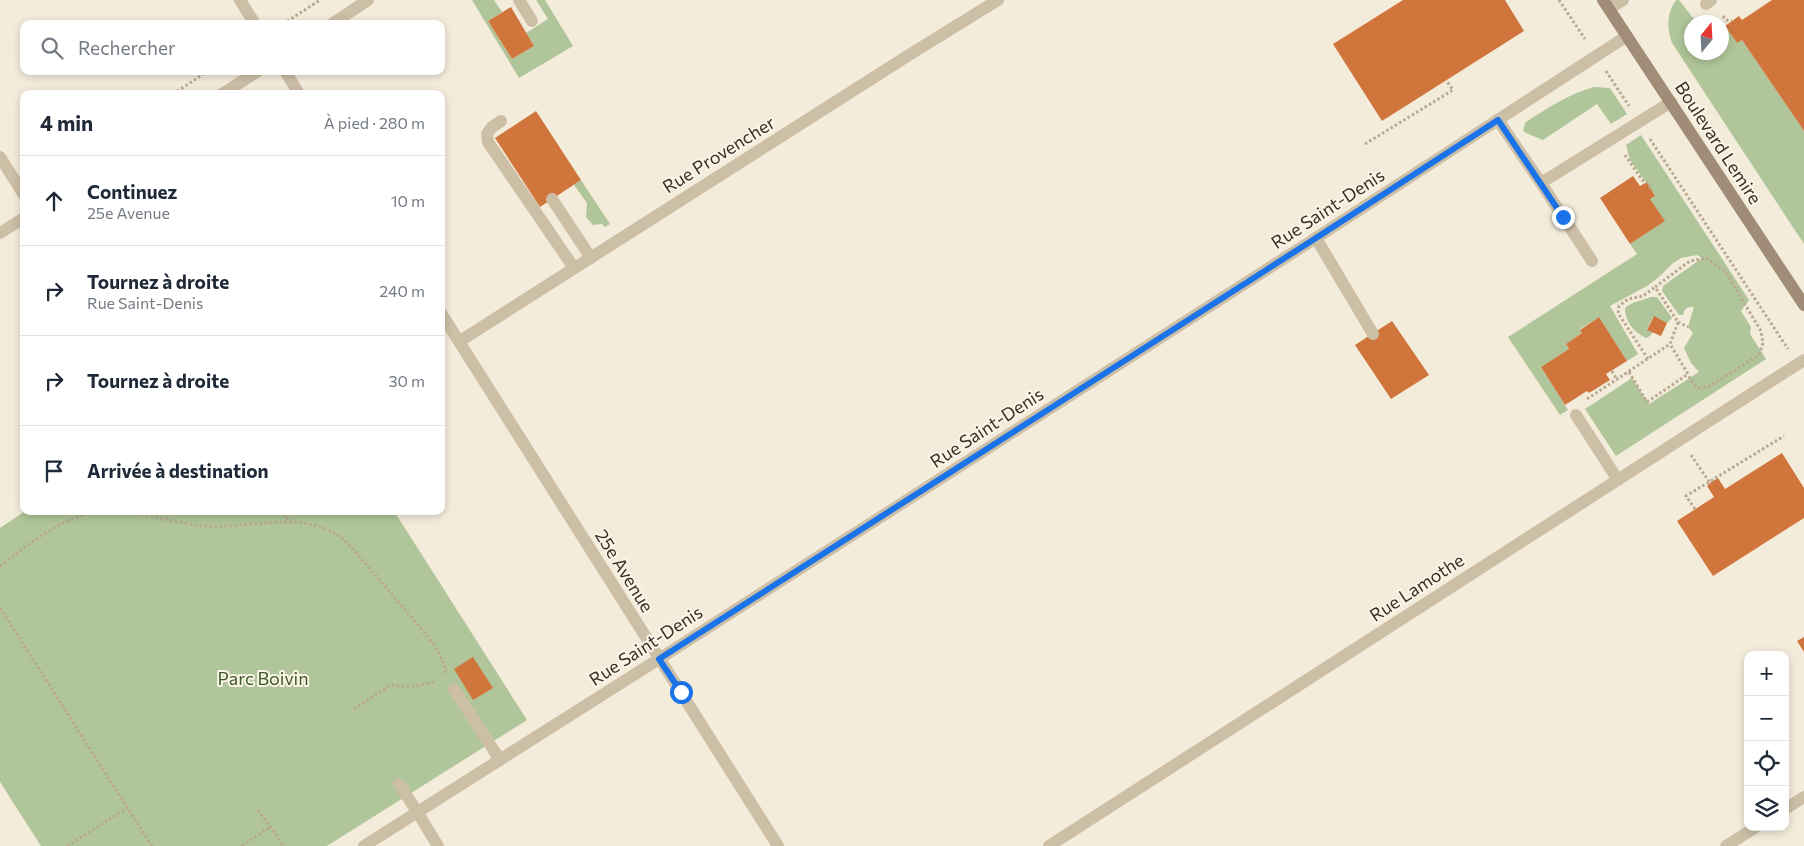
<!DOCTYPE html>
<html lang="fr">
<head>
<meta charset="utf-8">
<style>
	body { margin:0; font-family:Commissioner,sans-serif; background:#f6f6f7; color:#1f2937 }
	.controls { position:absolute; right:15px; bottom:15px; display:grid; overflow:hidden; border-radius:10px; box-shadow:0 2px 8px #0003 }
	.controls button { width:45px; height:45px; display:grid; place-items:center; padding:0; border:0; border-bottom:1px solid #e0e1e3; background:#fff; color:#1f2937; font:25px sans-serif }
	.compass { position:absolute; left:1684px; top:15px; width:45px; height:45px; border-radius:50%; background:#fff; box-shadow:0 2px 8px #0003; rotate:18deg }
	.stop { position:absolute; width:15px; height:15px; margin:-11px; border:4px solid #1a73e8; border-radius:50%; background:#fff }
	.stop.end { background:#1a73e8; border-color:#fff; box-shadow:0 1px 5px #0008 }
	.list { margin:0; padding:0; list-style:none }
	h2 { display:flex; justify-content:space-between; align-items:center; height:65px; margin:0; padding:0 20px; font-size:21px }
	h2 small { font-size:16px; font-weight:400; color:#747a83 }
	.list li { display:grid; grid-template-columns:32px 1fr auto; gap:15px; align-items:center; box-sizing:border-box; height:90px; padding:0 20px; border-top:1px solid #e0e1e3 }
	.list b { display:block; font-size:19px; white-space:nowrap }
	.list p { margin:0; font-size:16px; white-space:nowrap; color:#747a83 }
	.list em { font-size:16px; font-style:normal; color:#747a83 }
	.icon { flex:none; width:28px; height:28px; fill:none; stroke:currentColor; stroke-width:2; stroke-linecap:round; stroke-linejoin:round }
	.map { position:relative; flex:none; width:1804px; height:846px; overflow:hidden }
	.search { position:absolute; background:#fff; box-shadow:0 2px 8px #0003; left:20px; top:20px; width:425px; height:55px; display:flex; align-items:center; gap:12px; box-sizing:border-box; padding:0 18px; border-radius:10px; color:#747a83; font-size:19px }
	.panel { position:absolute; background:#fff; box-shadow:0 2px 8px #0003; left:20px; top:90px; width:425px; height:425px; border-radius:10px }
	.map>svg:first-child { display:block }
</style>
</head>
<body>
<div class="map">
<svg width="1804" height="846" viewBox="0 0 1804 846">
	<rect width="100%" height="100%" fill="#f4ecdb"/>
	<path fill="#b0c599" d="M472 0H494L502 12 488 21 512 59 534 46 526 33 548 19 536 0H545L573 46 519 78Z
		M1676 0H1679L1696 22H1692V52H1722V28L1725 26 1737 43 1742 40 1804 131V244L1672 43C1667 27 1666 15 1676 0Z
		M1594 87 1610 88 1627 114 1611 124 1597 104 1543 140 1526 133 1523 130 1526 122C1548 108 1568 94 1594 87Z
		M1641 135 1749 300 1741 311 1751 327 1750 334 1766 359 1616 456 1585 409 1632 378 1649 404 1699 372 1691 363 1684 348 1693 333 1688 327 1694 307C1686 307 1685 308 1683 315H1679L1662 291 1663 286 1702 258 1697 255 1681 258 1672 264 1660 276 1647 286 1610 306 1638 354 1627 361 1599 317 1580 329 1582 333 1566 344 1569 349 1541 367 1568 410 1560 415 1508 337 1637 254 1630 244 1664 221 1650 199 1655 195 1630 160 1626 145Z
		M581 180 610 224 605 227 602 224 593 225 586 217 587 203 574 185Z
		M1651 297H1657L1672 318 1667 323 1653 317 1647 329 1653 332 1650 336 1646 338C1633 332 1625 321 1625 308 1633 301 1641 301 1651 297Z
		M25 511H394L527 720 327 846H41L0 782V528Z"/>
	<path fill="#d0763d" d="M1403 0H1505L1524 31 1382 121 1333 44Z
		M1772 0H1804V131L1742 40 1737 43 1725 26 1739 16 1742 20Z
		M511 7 534 46 512 59 488 21Z
		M536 111 581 180 540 207 495 138Z
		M1633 176 1640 186 1647 182 1655 196 1650 199 1665 221 1630 244 1600 198Z
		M1654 316 1667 323 1661 336 1647 330Z
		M1599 317 1627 361 1606 374 1610 380 1589 393 1587 391 1565 405 1541 367 1569 349 1566 344 1582 333 1580 330Z
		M1392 321 1429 375 1391 399 1355 345Z
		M1782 453 1804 488V518L1713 576 1677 521 1714 497 1707 486 1710 483 1718 478 1725 489Z
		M1804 637V652L1797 641Z
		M473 657 493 688 473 700 454 669Z"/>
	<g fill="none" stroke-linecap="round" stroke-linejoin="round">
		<path stroke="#b9a890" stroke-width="3" stroke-dasharray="2.5 2.5" stroke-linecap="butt" d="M1559 0 1585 39
			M1723 16 1726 20 1732 21
			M283 24 320 0
			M1606 71 1629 106
			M173 94 208 71
			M1650 139 1788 349
			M1365 144 1453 90 1446 80
			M1625 155 1642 180 1647 182 1651 189
			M1678 322 1688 327
			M1648 359 1618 313 1619 306 1628 299 1643 296 1655 287
			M1612 371 1617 380
			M1629 372 1647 402 1688 374 1670 344
			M1587 399 1670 344 1678 322 1655 287 1690 261 1706 258 1725 271 1761 331 1763 343 1759 355 1708 387 1699 388 1691 381 1688 374
			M1691 455 1710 483
			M1695 509 1686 496 1784 436
			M126 511C153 515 178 524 205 526 247 529 297 511 336 534 345 539 351 547 358 555 372 571 386 587 400 604 416 624 441 646 446 673
			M279 511 292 522
			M152 516 153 511
			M0 566C30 543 64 515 103 511
			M0 608 152 846
			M354 709 391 685 408 687 435 682
			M258 810 284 846
			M67 846 128 808
			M242 846 270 827"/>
		<path stroke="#cdbea6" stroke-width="12" d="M519 0 532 21
			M1706 4 1711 0
			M1498 120 1541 183 1671 102
			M501 121 491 128 487 134 488 142 574 268
			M1541 183 1592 261
			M552 199 591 258
			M1316 238 1373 334
			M1576 415 1618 480
			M454 689 500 760
			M399 784 418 813"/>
		<path stroke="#cdbea6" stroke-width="12" d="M240 0 255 24
			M1609 9 1623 0
			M332 24 368 0
			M285 71 299 94
			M222 94 258 71
			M0 157 24 195
			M0 233 24 218
			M441 313 778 846
			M460 341 909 55 998 0
			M1785 809 1804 797
			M418 813 438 846
			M364 846 659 659 1316 238 1627 36
			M1049 846 1804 360
			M1726 846 1756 827"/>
		<path stroke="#a18c77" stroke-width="12" d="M1603 0 1804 305"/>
	</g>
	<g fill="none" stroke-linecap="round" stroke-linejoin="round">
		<path stroke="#1a73e8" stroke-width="6" d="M681 692 659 659 1316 238 1498 120 1563 217"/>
	</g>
	<g text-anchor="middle" stroke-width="4" stroke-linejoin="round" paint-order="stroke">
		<g font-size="18" fill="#392f27" stroke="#fbf5e8">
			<text transform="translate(1718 143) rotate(57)" y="6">Boulevard Lemire</text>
			<text transform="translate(719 155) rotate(-32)" y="6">Rue Provencher</text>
			<text transform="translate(1328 209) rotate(-33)" y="6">Rue Saint-Denis</text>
			<text transform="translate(987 428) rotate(-33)" y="6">Rue Saint-Denis</text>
			<text transform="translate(624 571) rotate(58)" y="6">25e Avenue</text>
			<text transform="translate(1417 588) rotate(-33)" y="6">Rue Lamothe</text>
			<text transform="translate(646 646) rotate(-33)" y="6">Rue Saint-Denis</text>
		</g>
		<g font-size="18" fill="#405929" stroke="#fbf5e8">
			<text x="263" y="685">Parc Boivin</text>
		</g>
	</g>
</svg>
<div class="controls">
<button>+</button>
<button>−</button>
<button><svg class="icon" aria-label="locate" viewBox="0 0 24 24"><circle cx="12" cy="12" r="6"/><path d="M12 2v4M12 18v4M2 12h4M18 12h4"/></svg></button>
<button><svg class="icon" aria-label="layers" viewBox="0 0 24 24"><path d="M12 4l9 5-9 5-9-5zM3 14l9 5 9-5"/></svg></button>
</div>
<svg class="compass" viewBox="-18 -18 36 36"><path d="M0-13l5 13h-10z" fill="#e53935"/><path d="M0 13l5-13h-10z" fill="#747a83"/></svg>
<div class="stop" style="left:681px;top:692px"></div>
<div class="stop end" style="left:1563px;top:217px"></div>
<div class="search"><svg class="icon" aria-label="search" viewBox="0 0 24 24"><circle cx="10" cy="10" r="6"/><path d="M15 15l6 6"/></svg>Rechercher</div>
<section class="panel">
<h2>4 min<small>À pied · 280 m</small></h2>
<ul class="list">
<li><svg class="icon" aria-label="ahead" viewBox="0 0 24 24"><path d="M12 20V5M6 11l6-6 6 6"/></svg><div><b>Continuez</b><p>25e Avenue</p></div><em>10 m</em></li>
<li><svg class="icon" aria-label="right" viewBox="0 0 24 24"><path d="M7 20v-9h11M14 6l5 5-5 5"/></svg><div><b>Tournez à droite</b><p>Rue Saint-Denis</p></div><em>240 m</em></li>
<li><svg class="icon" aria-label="right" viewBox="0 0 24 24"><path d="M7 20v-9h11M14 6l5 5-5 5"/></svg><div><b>Tournez à droite</b></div><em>30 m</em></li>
<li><svg class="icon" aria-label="arrive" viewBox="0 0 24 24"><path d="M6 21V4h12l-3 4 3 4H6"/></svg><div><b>Arrivée à destination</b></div></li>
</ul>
</section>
</div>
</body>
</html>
